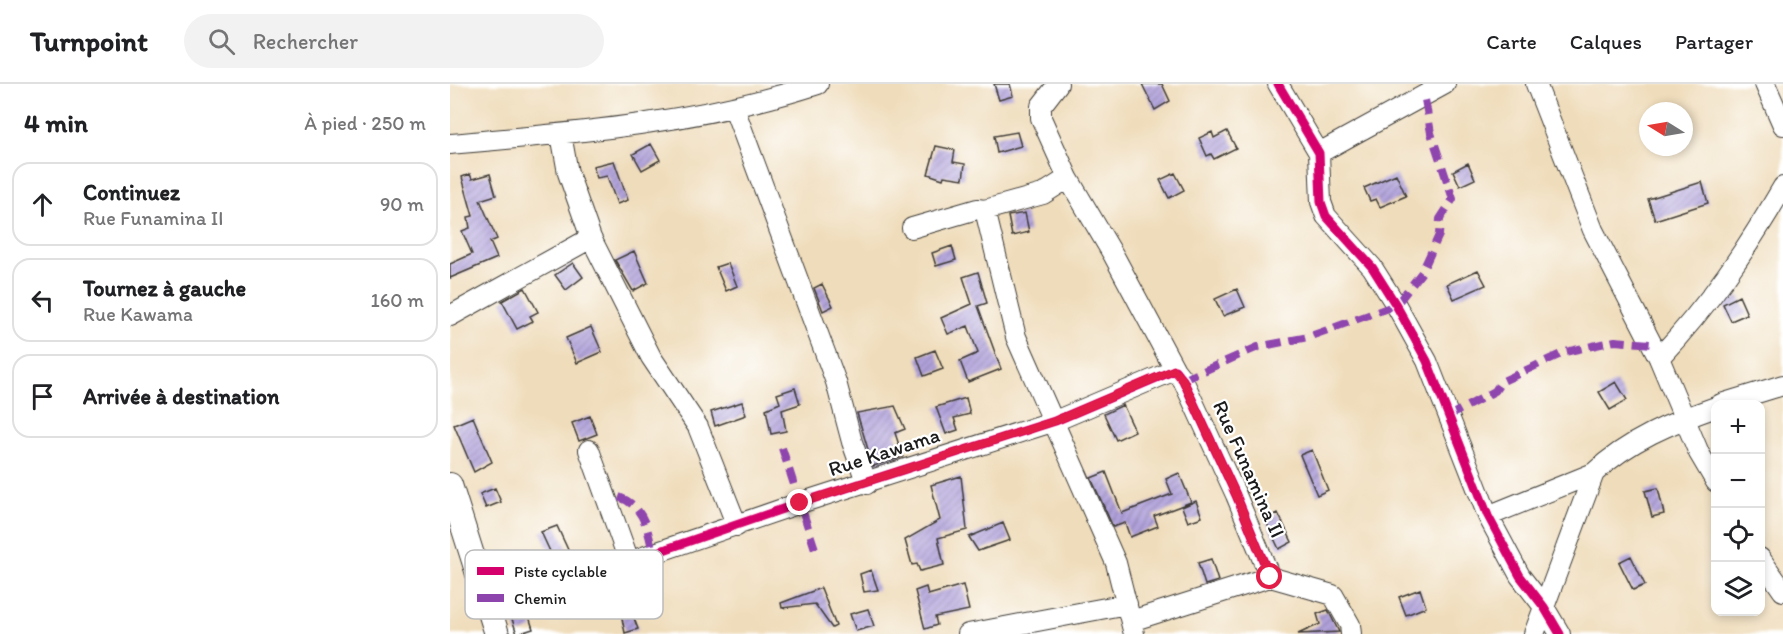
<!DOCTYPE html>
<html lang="fr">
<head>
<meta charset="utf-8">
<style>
	body { margin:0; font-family:Itim,sans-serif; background:#f2f2f2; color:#202124 }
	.controls { position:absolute; right:18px; bottom:18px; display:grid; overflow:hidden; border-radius:12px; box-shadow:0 3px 9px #0003 }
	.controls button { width:54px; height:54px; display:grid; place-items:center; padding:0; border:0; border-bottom:2px solid #e0e0e0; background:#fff; color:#202124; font:30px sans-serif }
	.compass { position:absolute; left:1189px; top:18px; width:54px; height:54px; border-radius:50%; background:#fff; box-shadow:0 3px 9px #0003; rotate:281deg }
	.stop { position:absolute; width:18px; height:18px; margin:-14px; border:4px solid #e11d48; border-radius:50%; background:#fff }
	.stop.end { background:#e11d48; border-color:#fff; box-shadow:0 2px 6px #0008 }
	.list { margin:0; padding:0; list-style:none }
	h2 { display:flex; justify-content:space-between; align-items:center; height:78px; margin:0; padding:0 24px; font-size:26px }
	h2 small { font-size:20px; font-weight:400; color:#757577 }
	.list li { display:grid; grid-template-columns:39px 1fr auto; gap:18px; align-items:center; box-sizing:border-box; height:84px; margin:0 12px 12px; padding:0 12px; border:2px solid #e0e0e0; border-radius:18px }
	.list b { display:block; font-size:22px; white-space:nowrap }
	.list p { margin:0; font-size:20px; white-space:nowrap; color:#757577 }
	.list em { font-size:20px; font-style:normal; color:#757577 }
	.icon { flex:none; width:33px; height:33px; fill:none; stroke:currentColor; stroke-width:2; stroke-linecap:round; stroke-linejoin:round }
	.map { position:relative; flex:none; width:1333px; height:550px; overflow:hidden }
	header { display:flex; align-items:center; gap:36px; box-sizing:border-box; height:84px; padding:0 30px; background:#fff; border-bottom:2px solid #e0e0e0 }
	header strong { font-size:28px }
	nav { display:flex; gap:33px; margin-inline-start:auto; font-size:21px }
	.search { width:420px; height:54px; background:#f2f2f2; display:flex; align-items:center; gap:15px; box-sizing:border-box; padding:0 21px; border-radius:33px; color:#757577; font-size:22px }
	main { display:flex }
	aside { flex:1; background:#fff }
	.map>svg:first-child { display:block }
</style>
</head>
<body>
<header>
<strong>Turnpoint</strong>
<div class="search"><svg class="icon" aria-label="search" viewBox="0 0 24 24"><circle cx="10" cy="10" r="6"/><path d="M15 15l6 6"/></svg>Rechercher</div>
<nav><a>Carte</a><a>Calques</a><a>Partager</a></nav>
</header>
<main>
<aside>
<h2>4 min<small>À pied · 250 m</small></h2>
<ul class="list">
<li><svg class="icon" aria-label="ahead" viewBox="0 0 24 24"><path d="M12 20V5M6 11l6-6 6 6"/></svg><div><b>Continuez</b><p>Rue Funamina II</p></div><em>90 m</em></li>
<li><svg class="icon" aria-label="left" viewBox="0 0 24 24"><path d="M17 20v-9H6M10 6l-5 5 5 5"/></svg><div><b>Tournez à gauche</b><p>Rue Kawama</p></div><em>160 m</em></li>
<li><svg class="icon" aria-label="arrive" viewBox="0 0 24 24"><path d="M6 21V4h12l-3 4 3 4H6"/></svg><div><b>Arrivée à destination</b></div></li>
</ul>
</aside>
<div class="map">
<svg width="1333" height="550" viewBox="0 0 1333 550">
	<defs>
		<pattern id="building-hatch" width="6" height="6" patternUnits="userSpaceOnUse" patternTransform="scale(1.5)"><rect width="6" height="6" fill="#b1a2db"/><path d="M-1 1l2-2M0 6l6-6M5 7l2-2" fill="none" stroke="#8f83b1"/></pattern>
	</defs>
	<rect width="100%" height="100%" fill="#fff"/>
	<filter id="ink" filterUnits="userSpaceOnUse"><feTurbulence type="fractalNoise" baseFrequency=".0167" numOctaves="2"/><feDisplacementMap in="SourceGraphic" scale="12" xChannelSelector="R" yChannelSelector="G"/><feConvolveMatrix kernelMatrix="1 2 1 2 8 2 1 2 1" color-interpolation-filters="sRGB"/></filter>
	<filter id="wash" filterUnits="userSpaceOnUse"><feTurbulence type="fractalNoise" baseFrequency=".008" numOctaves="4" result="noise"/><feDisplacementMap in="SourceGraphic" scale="24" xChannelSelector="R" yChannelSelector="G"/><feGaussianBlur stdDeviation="1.35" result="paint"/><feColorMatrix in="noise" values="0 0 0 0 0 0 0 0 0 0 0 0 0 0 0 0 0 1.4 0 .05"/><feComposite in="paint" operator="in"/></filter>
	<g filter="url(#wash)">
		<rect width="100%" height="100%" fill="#efdcba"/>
		<g id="blocks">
			<path fill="url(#building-hatch)" d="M544 0H560L563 12 549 16Z
				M692 0H712L720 17 705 26Z
				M777 47 786 64 764 75 761 70 757 72 749 54 762 48 764 54Z
				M567 48 571 62 547 69 544 52Z
				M201 60 210 76 192 86 183 70Z
				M486 62 505 66 503 78 515 80 513 95 494 92 493 95 478 90Z
				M164 77 178 116 167 120 157 92 147 94 143 82Z
				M1018 79 1025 95 1010 102 1003 87Z
				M725 89 734 106 719 114 710 96Z
				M20 90 22 95 40 90 46 111 30 116 47 155 40 158 47 174 0 194V180L22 170 12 147 20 144 18 133 23 132 12 93Z
				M946 90 956 112 930 123 926 115 920 117 914 104Z
				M1252 98 1258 119 1205 136 1198 115Z
				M575 129 579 148 562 152 558 132Z
				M502 162 506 176 486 182 482 169Z
				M184 167 198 199 183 207 165 176Z
				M123 179 133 193 116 206 105 191Z
				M278 179 287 202 276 207 266 183Z
				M1028 186 1036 201 1004 215 997 200Z
				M528 188 537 219 528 222 551 285 518 298 510 277 528 269 518 242 498 250 491 234 522 220 513 193Z
				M372 200 383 222 373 227 364 204Z
				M75 204 88 228 80 232 83 237 67 245 52 217Z
				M787 205 795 223 773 232 765 215Z
				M1289 212 1297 230 1281 237 1273 220Z
				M141 243 152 268 127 279 116 254Z
				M485 266 493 285 474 292 467 273Z
				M1166 298 1177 316 1160 326 1149 308Z
				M345 304 350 320 332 326 336 347 321 350 316 325 330 319 327 310Z
				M516 314 520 330 504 334 508 346 496 350 486 323Z
				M292 318 296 331 265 342 261 328Z
				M673 321 685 347 666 356 654 330Z
				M445 322 455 345 445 349 453 373 423 382 407 329Z
				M140 332 147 350 129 357 122 339Z
				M23 333 42 378 24 388 4 341Z
				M862 366 878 406 867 411 850 371Z
				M656 388 672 429 722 410 716 395 729 389 741 418 704 432 708 442 680 453 675 439 663 443 641 394Z
				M511 392 517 446 488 454 494 481 470 487 467 480 462 481 455 456 490 436 481 401Z
				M45 404 51 418 36 424 30 410Z
				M1208 404 1214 430 1202 433 1195 407Z
				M746 417 752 433 738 438 732 423Z
				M828 429 842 458 829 465 815 435Z
				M553 439 560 456 528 467 519 453Z
				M107 442 126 483 110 489 91 448Z
				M1181 472 1195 501 1183 506 1169 478Z
				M761 475 768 497 755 501 748 479Z
				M421 486 428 506 414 508 410 490Z
				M513 501 519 526 485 533 487 541 475 545 465 507 476 503 478 511Z
				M371 504 386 542 382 544 365 520 332 524 331 519Z
				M970 505 976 523 956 531 949 513Z
				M174 508 188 545 175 549 167 510Z
				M418 525 424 542 406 547 400 530Z
				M77 526 83 545 67 550 61 532Z
				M878 526 889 548 848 550 870 540 867 530Z"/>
		</g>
	</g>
	<g filter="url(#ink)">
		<use href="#blocks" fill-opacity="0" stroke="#3c3934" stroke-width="1.5"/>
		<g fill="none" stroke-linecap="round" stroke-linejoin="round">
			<defs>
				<path id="minor" d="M608 0 591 22V34L618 94 664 172 725 286
					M828 0 869 69 871 118 876 132 922 183 946 221 977 277 1038 432 1070 492 1094 523 1110 550
					M1086 0 1143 146 1209 274 1249 369 1266 398
					M1315 0 1333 41
					M284 24 386 298 402 358 417 400
					M111 50 118 89 141 154 201 273 248 343 287 442
					M0 60C125 49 248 39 368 0
					M869 69 995 0
					M618 94 593 110 535 126 566 253 666 479 684 550
					M462 144 527 125 535 126
					M0 232 141 154
					M1209 274C1261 218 1295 168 1333 103
					M1271 320 1333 301
					M139 366 179 477
					M1038 432 1144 389
					M1310 474 1333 507
					M39 526 350 419 605 337 725 286 733 296 786 411 820 493
					M681 537 820 493 883 511 900 541 901 550
					M518 550 677 520
					M1084 550 1144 389C1177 357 1223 338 1266 323"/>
				<path id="tertiary" d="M0 401 47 550"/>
			</defs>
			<use href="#minor" stroke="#3c3934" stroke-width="22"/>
			<use href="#tertiary" stroke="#3c3934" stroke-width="26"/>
			<use href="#minor" stroke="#fff" stroke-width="20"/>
			<use href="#tertiary" stroke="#fff" stroke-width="24"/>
			<path stroke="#8e44ad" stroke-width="8" stroke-dasharray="15 8" stroke-linecap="butt" d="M733 296 808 263 858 253 946 221 972 188 989 151 990 135 1003 115 981 49 974 10
				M997 333 1045 307 1051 298 1115 268 1165 257 1201 260
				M332 364 365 465
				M169 413C194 422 198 446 203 469"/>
			<defs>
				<path id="cycleway" d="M828 0 869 69 871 118 876 132 922 183 946 221 977 277 1038 432 1070 492 1094 523 1110 550
					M39 526 350 419 605 337 725 286 733 296 786 411 820 493"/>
			</defs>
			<use href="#cycleway" stroke="#fff" stroke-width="13"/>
			<use href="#cycleway" stroke="#d6006c" stroke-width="9"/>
		</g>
	</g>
	<g fill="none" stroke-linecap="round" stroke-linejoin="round" filter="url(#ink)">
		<path stroke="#e11d48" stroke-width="8" d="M350 419 605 337 724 286 733 296 786 411 820 493"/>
	</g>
	<g text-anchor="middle" stroke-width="4.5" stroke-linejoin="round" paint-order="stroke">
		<g font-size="21" fill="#1c1c1c" stroke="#fff">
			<text transform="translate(434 368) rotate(-18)" y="7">Rue Kawama</text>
			<text transform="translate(799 385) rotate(66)" y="7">Rue Funamina II</text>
		</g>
	</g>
	<rect x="15" y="466" width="198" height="69" rx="9" fill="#fff" stroke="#bbb" stroke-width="1.5"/>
	<rect x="27" y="483" width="27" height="8" fill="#d6006c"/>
	<rect x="27" y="510" width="27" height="8" fill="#8e44ad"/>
	<g font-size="16" fill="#1c1c1c">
		<text x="64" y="493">Piste cyclable</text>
		<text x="64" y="520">Chemin</text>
	</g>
</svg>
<div class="controls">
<button>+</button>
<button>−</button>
<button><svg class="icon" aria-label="locate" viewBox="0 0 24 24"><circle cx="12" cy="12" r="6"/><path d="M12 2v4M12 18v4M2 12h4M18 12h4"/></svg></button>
<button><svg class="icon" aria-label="layers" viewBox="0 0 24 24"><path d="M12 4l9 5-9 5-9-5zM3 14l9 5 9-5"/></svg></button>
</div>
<svg class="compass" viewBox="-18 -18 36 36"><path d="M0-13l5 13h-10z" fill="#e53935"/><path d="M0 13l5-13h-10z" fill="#757577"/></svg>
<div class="stop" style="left:820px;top:493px"></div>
<div class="stop end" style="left:350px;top:419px"></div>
</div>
</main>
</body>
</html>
